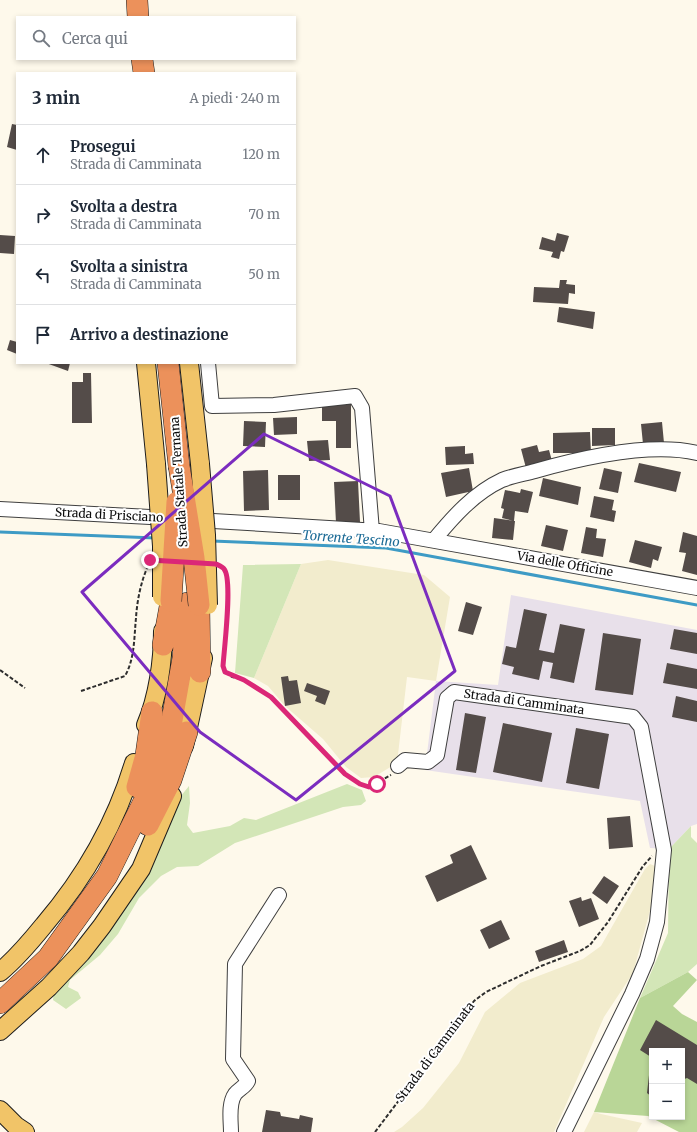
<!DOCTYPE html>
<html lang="it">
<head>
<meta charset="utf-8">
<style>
	body { margin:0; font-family:Merriweather,serif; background:#f2f2f3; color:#1f2937 }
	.controls { position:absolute; right:12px; bottom:12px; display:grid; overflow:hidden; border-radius:0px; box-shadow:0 2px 6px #0003 }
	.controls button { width:36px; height:36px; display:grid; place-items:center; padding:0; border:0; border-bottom:1px solid #e0e1e3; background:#fff; color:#1f2937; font:20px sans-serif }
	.stop { position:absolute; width:12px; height:12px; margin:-9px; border:3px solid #db2777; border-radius:50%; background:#fff }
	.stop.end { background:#db2777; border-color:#fff; box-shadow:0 1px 4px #0008 }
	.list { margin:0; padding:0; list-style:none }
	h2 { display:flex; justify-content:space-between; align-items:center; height:52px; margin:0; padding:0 16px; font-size:17px }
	h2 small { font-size:13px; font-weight:400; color:#747a83 }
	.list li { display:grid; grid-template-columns:26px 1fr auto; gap:12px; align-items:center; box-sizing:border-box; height:60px; padding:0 16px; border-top:1px solid #e0e1e3 }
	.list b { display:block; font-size:15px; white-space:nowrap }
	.list p { margin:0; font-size:13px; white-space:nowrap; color:#747a83 }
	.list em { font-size:13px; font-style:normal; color:#747a83 }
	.icon { flex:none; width:22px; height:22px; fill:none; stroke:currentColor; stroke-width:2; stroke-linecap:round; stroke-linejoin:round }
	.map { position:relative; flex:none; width:697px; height:1132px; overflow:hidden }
	.search { position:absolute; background:#fff; box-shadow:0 2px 6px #0003; left:16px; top:16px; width:280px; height:44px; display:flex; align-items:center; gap:10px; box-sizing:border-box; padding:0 14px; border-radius:0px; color:#747a83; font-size:15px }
	.panel { position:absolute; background:#fff; box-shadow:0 2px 6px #0003; left:16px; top:72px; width:280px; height:292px; border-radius:0px }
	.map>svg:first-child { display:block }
</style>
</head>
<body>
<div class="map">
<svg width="697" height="1132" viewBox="0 0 697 1132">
	<rect width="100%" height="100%" fill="#fef9eb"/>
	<path fill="#e8e0ea" d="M511 595 697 630V824L691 826 669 849 650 848 640 801 425 770 436 681 498 685Z"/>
	<path fill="#f2eccd" d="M328 560 424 575 450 597 436 681 407 677 397 763 374 777 361 778 346 767 323 739 285 706 268 686 254 678 301 564Z
		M650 864 655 866 656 874 651 907 633 973 604 1017 554 1132H394L402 1127 423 1108 459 1063 485 1012 520 983 583 959 601 946 645 869Z
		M594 1112 601 1114 642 1123 637 1132H584Z"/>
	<path fill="#d3e6b7" d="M301 564 254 678 235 673 243 565Z
		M347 784 362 790 366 801 361 805 343 807 235 843 198 866 177 867 161 876 139 898 118 934 100 955 70 980 68 987 78 992 81 998 66 1009 53 1000 54 991 139 886 162 844 172 807 189 786 190 803 187 825 193 833 230 826 244 818 256 820Z
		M691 826V837L697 843V964L688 972 640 998 668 933 669 849Z"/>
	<path fill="#b9d697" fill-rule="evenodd" d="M688 972 697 980 673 1006 682 1014 697 1022V1132H679L648 1116 594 1112 640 998ZM652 1051H682V1117H652Z"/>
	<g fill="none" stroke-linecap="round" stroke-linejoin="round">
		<path stroke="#3e9bc5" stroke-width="3" d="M0 532 156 538
			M212 541 386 548 697 605"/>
	</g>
	<path fill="#544c49" d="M12 124 17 125V150L7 147Z
		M557 233 569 236 564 252 561 251 559 259 551 257 553 252 539 249 542 237 555 241Z
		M0 235 15 236 14 254 0 253Z
		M560 280H567L566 284 575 285V294L569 293 568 304 533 302 534 287 559 288Z
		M559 307 595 312 593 329 557 322Z
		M10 340 17 342V354L7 350Z
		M46 363H70L68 371Z
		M83 373H91L92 423H72V382H83Z
		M351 401V448H336V421H322V402Z
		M297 417V434L274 435 273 418Z
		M244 421 266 422 265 447 243 446Z
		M662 422 664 443 643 444 641 424Z
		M592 428H615V445L592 446Z
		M590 432 591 453H553V433Z
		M328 440 330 460 309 461 307 441Z
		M537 445 539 452 549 450 552 461 526 468 521 449Z
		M465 446V454L473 453 474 464 446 465 445 447Z
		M639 463 681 472 676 492 634 482Z
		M469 468 473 491 446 497 441 473Z
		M604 468 622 472 618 493 599 489Z
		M268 470 269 510 244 511 243 471Z
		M278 475H300V500H278Z
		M543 478 581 487 578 505 539 496Z
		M358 481 360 522 336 523 334 482Z
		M521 489 533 492 528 513 515 511 514 521 502 518 504 509 501 508 505 490 520 493Z
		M594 496 614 500 612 510 616 511 614 522 590 517Z
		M494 518 515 521 513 540 492 538Z
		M546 525 568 530 563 551 541 546Z
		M586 527 597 529 596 538 606 539 603 557 581 553Z
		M683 532 697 536V575L682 571 686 553 679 552Z
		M635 540 662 547 658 561 653 559 651 568 629 562Z
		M466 602 482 607 473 635 458 631Z
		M524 609 547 614 539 650 554 653 560 624 585 629 574 683 550 678 553 663 543 661 539 680 512 674 514 667 502 664 506 646 516 648Z
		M674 629 697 633V654L670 649Z
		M603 633 641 639 633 695 595 690Z
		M667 663 697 669V689L663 683Z
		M288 676 289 681 297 680 301 703 285 706 281 677Z
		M307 683 330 691 325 705 315 701 317 696 304 691Z
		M676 696 697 701V722L672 717Z
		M465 713 486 717 476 773 456 770Z
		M503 723 552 733 542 782 493 772Z
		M576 728 609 734 599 789 566 783Z
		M630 816 633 847 609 849 607 818Z
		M471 845 487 879 437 902 425 876 453 863 450 855Z
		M604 876 619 886 607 904 592 893Z
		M581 897 582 901 591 898 599 919 579 927 569 901Z
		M501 920 510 939 489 949 480 930Z
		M564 940 568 952 539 962 535 951Z
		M656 1020 697 1045V1084L687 1078 682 1080V1051H652V1097L647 1093 651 1057 640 1050Z
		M266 1110 280 1112 281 1116 299 1119 300 1115 313 1118 311 1132H262Z"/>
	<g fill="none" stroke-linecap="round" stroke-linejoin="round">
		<defs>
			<path id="minor" d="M208 363 212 406 274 405 355 396 362 408 372 531
				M0 509 169 518
				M196 520 379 531 697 588
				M434 540C453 517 474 493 502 480 512 476 524 474 535 471 581 458 650 442 697 453
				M398 766 405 760 428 762 437 755 447 698 454 692 633 717 641 727 664 850 657 922 647 959 632 994 564 1132
				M231 1132C231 1121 228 1104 235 1094 239 1089 245 1087 248 1081L233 1059 235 964 279 895"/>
			<path id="major" d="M146 363 156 464
				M189 363 200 464
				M146 725C158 697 163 661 163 631
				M184 746 203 658
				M0 972C17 958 31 941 44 925 85 877 116 823 134 763
				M0 1031 49 987 81 953 102 926 141 869 172 796
				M0 1110 16 1126 25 1132"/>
			<path id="highway" d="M137 0 138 17
				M142 59 144 73
				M168 363 179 466
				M199 605 200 672
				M163 645 171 601
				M137 787 146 755 152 712
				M148 825 171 780 187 732
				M0 1003 48 958 107 876 148 793 169 737 183 658 187 603"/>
		</defs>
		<use href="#minor" stroke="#3f3f3f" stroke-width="16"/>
		<use href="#major" stroke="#1d1d1d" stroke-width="20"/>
		<use href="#highway" stroke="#1d1d1d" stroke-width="22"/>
		<path stroke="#2e2e2e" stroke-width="2" stroke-dasharray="4 2" stroke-linecap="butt" d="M222 567C234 575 224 650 223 666L225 672 232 677 244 680 271 697 345 774 360 784 369 787 391 775
			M0 670 25 688
			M81 691 125 676C135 658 134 637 136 618 137 601 141 581 148 566
			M375 1132 474 1001 486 992 541 966 580 951 590 945 608 922 643 866 652 856"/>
		<use href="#minor" stroke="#fff" stroke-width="14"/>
		<use href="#major" stroke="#f1c468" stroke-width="18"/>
		<use href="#highway" stroke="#ec915b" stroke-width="21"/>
		<defs>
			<path id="major-bridge" d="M156 464 162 546V597
				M200 464 206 535 208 605"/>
			<path id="highway-bridge" d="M179 466 194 558 199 605
				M171 601 177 502"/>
		</defs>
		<use href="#major-bridge" stroke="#1d1d1d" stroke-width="20" stroke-linecap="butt"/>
		<use href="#highway-bridge" stroke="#1d1d1d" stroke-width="22" stroke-linecap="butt"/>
		<use href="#major-bridge" stroke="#f1c468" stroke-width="18"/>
		<use href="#highway-bridge" stroke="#ec915b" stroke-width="21"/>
	</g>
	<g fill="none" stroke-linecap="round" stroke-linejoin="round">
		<path stroke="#db2777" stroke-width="5" d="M150 560 216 564C218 565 223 567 224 569 233 579 224 650 223 666L225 672 244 680 271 697 345 774 360 784 369 787 377 784"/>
	</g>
	<path fill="none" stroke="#7b2cbf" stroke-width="3" stroke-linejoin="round" d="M264 434 390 496 455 671 296 800 200 732 82 592Z"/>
	<g text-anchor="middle" stroke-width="4" stroke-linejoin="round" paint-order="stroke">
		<g font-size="12" fill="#0c0c0c" stroke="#fff">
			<text transform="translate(179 482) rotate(-94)" y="4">Strada Statale Ternana</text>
			<text transform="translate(109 515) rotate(3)" y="4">Strada di Prisciano</text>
			<text transform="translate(565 564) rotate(10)" y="4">Via delle Officine</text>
			<text transform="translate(524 702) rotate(8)" y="4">Strada di Camminata</text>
			<text transform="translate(435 1052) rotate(-53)" y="4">Strada di Camminata</text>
		</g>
		<g font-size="13" font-style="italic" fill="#1c6b96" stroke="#fff">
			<text transform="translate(351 538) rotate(4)" y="5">Torrente Tescino</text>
		</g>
	</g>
</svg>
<div class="controls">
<button>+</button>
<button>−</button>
</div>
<div class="stop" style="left:377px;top:784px"></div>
<div class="stop end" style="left:150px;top:560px"></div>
<div class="search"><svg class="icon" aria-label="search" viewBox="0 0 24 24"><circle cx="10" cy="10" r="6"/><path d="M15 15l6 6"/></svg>Cerca qui</div>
<section class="panel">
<h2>3 min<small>A piedi · 240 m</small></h2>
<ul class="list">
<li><svg class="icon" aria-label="ahead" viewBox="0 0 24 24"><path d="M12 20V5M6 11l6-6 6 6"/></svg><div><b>Prosegui</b><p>Strada di Camminata</p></div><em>120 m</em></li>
<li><svg class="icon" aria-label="right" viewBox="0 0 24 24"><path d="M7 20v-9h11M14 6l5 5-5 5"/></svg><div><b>Svolta a destra</b><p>Strada di Camminata</p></div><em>70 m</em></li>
<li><svg class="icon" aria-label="left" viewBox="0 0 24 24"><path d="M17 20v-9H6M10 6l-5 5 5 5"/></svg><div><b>Svolta a sinistra</b><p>Strada di Camminata</p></div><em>50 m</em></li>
<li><svg class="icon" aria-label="arrive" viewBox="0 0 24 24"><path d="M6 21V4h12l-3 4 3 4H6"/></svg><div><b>Arrivo a destinazione</b></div></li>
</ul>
</section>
</div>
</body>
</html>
